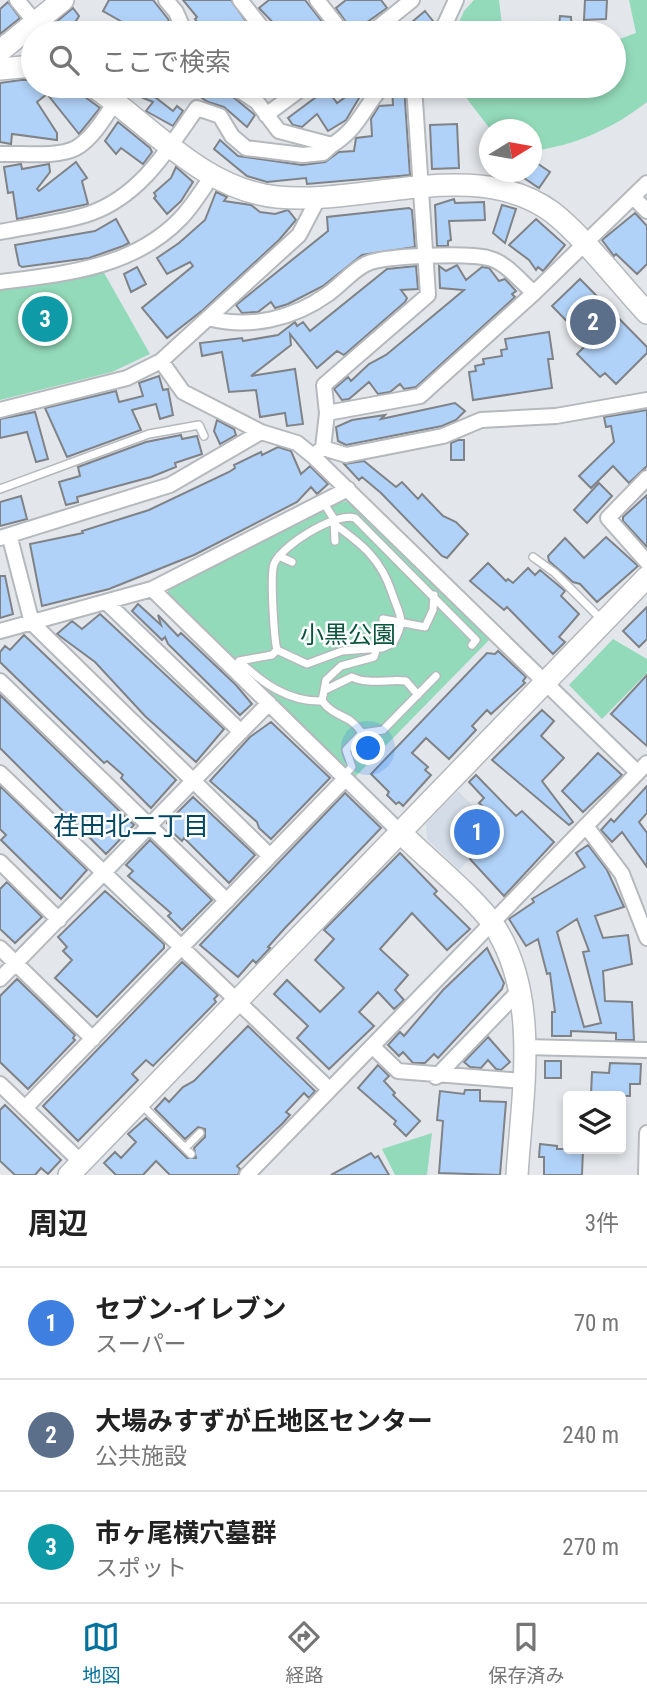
<!DOCTYPE html>
<html lang="ja">
<head>
<meta charset="utf-8">
<style>
	body { margin:0; font-family:"Roboto Condensed","Noto Sans JP",sans-serif; background:#f2f2f2; color:#222 }
	.controls { position:absolute; right:21px; bottom:21px; display:grid; overflow:hidden; border-radius:7px; box-shadow:0 4px 10px #0003 }
	.controls button { width:63px; height:63px; display:grid; place-items:center; padding:0; border:0; border-bottom:2px solid #e0e0e0; background:#fff; color:#222; font:35px sans-serif }
	.compass { position:absolute; left:479px; top:119px; width:63px; height:63px; border-radius:50%; background:#fff; box-shadow:0 4px 10px #0003; rotate:79deg }
	.you { position:absolute; left:369px; top:749px; width:24px; height:24px; margin:-18px; border:5px solid #fff; border-radius:50%; background:#1a73e8; box-shadow:0 0 0 10px #1a73e833 }
	.badge { display:grid; place-items:center; width:46px; height:46px; border-radius:50%; background:#04729d; color:#fff; font-size:23px; font-weight:700 }
	.pin { position:absolute; translate:-50% -50%; border:4px solid #fff; box-shadow:0 2px 7px #0006 }
	.list { margin:0; padding:0; list-style:none }
	h2 { display:flex; justify-content:space-between; align-items:center; height:91px; margin:0; padding:0 28px; font-size:30px }
	h2 small { font-size:23px; font-weight:400; color:#767676 }
	.list li { display:grid; grid-template-columns:46px 1fr auto; gap:21px; align-items:center; box-sizing:border-box; height:112px; padding:0 28px; border-top:2px solid #e0e0e0 }
	.list b { display:block; font-size:26px; white-space:nowrap }
	.list p { margin:0; font-size:23px; white-space:nowrap; color:#767676 }
	.list em { font-size:23px; font-style:normal; color:#767676 }
	.icon { flex:none; width:38px; height:38px; fill:none; stroke:currentColor; stroke-width:2; stroke-linecap:round; stroke-linejoin:round }
	.map { position:relative; flex:none; width:647px; height:1175px; overflow:hidden }
	.search { position:absolute; background:#fff; box-shadow:0 4px 10px #0003; left:21px; right:21px; top:21px; height:77px; display:flex; align-items:center; gap:18px; box-sizing:border-box; padding:0 24px; border-radius:38px; color:#767676; font-size:26px }
	.sheet { height:427px; background:#fff }
	nav { display:flex; justify-content:space-around; align-items:center; box-sizing:border-box; height:98px; border-top:2px solid #e0e0e0; background:#fff; font-size:19px; color:#767676 }
	nav a { display:grid; justify-items:center; gap:4px }
	nav .on { color:#04729d }
	.map>svg:first-child { display:block }
</style>
</head>
<body>
<div class="map">
<svg width="647" height="1175" viewBox="0 0 647 1175">
	<rect width="100%" height="100%" fill="#e3e7eb"/>
	<path fill="#d3dce7" d="M458 791 497 831 459 870 427 839 426 823Z"/>
	<path fill="#93daba" d="M474 0H499L503 33H454L464 11Z
		M629 0H647V102C614 128 574 146 532 151V130L490 129 458 87 614 86V41L636 33Z
		M103 271 150 354 112 372 0 400V288Z
		M351 501 492 637 353 779 167 597 169 586 338 502Z
		M613 639 647 659V673L602 719 569 685Z
		M432 1133 427 1175H395L382 1149Z"/>
	<path fill="#b1d2f8" stroke="#7f8286" stroke-width="2" fill-rule="evenodd" d="M109 0H153L168 19 174 33H118L124 23 103 11Z
		M183 0H231L254 33H240L230 22 214 33H205L195 19 197 17Z
		M269 0H305L331 33H283L259 8Z
		M346 0H381L387 8 353 32 336 8Z
		M585 0H607L606 19 584 20Z
		M8 2 20 18 0 34V9Z
		M73 8 79 16 76 21 60 33H43Z
		M425 11 433 21 419 33H399Z
		M560 16 571 17 572 33H538L541 22 559 26Z
		M21 80H33V86H44L43 89 62 94 63 91 59 86H70L100 108 79 134 47 94 37 102 57 133V140L12 134 11 144 0 142V83Z
		M115 86H148L146 90 173 111 177 106 183 111 173 126 146 111 153 102Z
		M184 86H211L219 91 221 87 255 115 247 127 224 107 208 102Z
		M392 86H404L410 175 307 184 306 178 267 182 247 176 214 149 220 140 238 156 302 165 325 162 339 152 354 151 356 138 372 136 371 119 379 106 393 105Z
		M327 89 337 103 354 91 359 98 346 120 328 131 317 114 302 127 293 125 288 118Z
		M118 122 150 148 152 152 143 164 121 148 116 154 105 141Z
		M457 124 459 168 432 169 430 125Z
		M531 159 550 172 539 188 515 172H531Z
		M76 162 87 178 82 181 88 204 17 219 13 192 8 193 4 167 21 164 22 169 49 164 50 172 37 189 39 191Z
		M176 167 193 182 181 201 167 214 154 198 156 196 154 193 171 178Z
		M216 192 227 197 224 201 251 205 260 212 275 214 288 210 296 220 279 240 203 310 167 338 142 308 193 266 190 262 167 274 157 258 179 243 205 220Z
		M454 199 455 203 484 202 485 220 449 221 451 240 448 241V246H437L435 205Z
		M502 205 516 209 505 243 493 233Z
		M409 208 412 210 415 247 362 255 323 286 288 304 275 308 271 302 258 312 242 313 236 305 328 231 327 217Z
		M635 213 647 226V264L637 274 616 254 614 256 602 240Z
		M116 219 129 243 123 246 89 258 22 267 19 265 15 245 95 231Z
		M536 219 565 245 543 271 538 267 536 270 529 260 509 245Z
		M457 265 466 280 482 267 489 268 499 281 505 279 516 291 512 294 515 297 416 387 404 389 400 384 390 392 378 394 369 382 349 399 342 400 334 389 348 377 351 381 369 364 386 355 464 290 440 288 439 266 446 271Z
		M416 266 418 289 401 290 407 298 405 302 344 355 337 351 317 368 290 334 291 345 251 376 295 369 303 424 287 426 285 413 260 417 256 390 229 392 222 352 202 356 200 343 242 338 243 341 278 335 295 322 297 326 303 322 310 331 387 269Z
		M137 267 146 284 131 292 124 274Z
		M580 279 647 347V353L616 384 605 373 600 377 577 354 588 343 552 306Z
		M549 332 553 359H548L552 388 473 400 469 372 476 371 475 366 484 364 483 359 502 356 501 350 507 349 505 339Z
		M159 376 163 390 168 389 173 415 160 419 156 404 132 410 141 430 67 457 45 408 116 391 119 402 143 396 139 383Z
		M455 403 465 411 456 420 442 426 346 445 338 441 336 427 352 420 385 415 381 419Z
		M647 410V466L629 483 613 466 591 488 579 476 614 442 611 426 606 427 604 417Z
		M35 412 48 459 36 462 27 432 0 438V419Z
		M217 420 234 429 236 435 220 444 214 431Z
		M181 435 182 439 197 436 202 454 175 463 176 467 151 477 77 497 78 502 66 505 59 482 80 476 78 467 146 442Z
		M458 440H464V460H451V443Z
		M278 447 291 451 301 474 310 466 328 484 317 494 311 487 297 502 194 555 109 589 42 606 30 544 83 533 82 531 149 510 229 472 235 468 234 465 261 452 262 455Z
		M364 461 396 487 402 482 418 499 422 494 443 516 456 522 468 534 447 558 442 556 381 493 362 477 359 480 344 464Z
		M599 483 612 496 587 523 574 510Z
		M647 495V547L623 521V517Z
		M21 496 27 519 0 526V502Z
		M606 537 638 566 597 602 580 584 573 582 549 561 548 556 565 538 584 558Z
		M488 563 506 581 508 579 513 583 528 568 535 575 540 570 565 591 561 596 579 614 559 637 565 642 553 654 507 607 504 610 470 581Z
		M0 576H5L13 614 0 618Z
		M138 604 161 625 158 615 178 636 181 633 236 685 252 704 240 715 168 644 165 637 162 640 132 611Z
		M647 607V639L639 647 623 631Z
		M100 614 224 729 196 762 145 716 95 662 57 634 72 621 82 629Z
		M24 635 176 780 151 808 121 778 123 775 107 761 104 763 0 662V652L5 646 10 650Z
		M498 651 526 677 523 681 525 683 491 714 487 710 472 726 476 730 449 759 426 738 412 753 428 767 425 770 431 775 403 806 399 802 396 804 387 795 389 792 371 774 487 653 495 654Z
		M647 675V746L611 714Z
		M0 695 134 825 106 854 0 748Z
		M542 710 554 721 541 736 564 758 542 781 573 822 569 825 492 760Z
		M271 722 330 778 271 839 259 828 257 822 210 781 250 737Z
		M598 753 622 775 583 812 562 791Z
		M476 775 516 816 522 811 554 842 504 896 470 859 477 853 460 835 486 809 479 803 484 798 469 782Z
		M0 786 87 870 61 899 1 840 6 835 0 829Z
		M647 786V813L639 822 647 833V867L622 832 612 842 601 830 611 819 614 822Z
		M345 793 381 828 284 929 268 947 270 948 256 963 253 960 238 977 200 945Z
		M193 797 255 855 229 883 184 838 182 841 171 831 173 829 167 823Z
		M150 840 212 900 182 930 168 916 171 913 128 876 133 871 126 865Z
		M588 845 607 870 624 907 595 916 603 938 628 935 632 964 603 971 605 1001 632 1002 634 1040H616V1033L571 1031V1036H552V1012H555L550 973 547 974 538 939 526 946 509 919 534 902 532 899 585 867 576 853ZM577 919 589 951 583 952 601 1023 584 1027 557 932Z
		M400 853 437 891 434 894 470 929 447 950 412 913 380 949 408 975 395 990 404 1000 394 1009 378 992 359 1012 374 1026 329 1069 297 1038 308 1026 274 994 287 980 320 1012 344 988 315 960 334 939 324 930Z
		M7 882 42 917 15 943 0 929V889Z
		M105 891 164 944V948L97 1017 55 978 72 960 63 951 67 947 58 937Z
		M487 948 504 983 502 989 438 1058 434 1054 425 1063H413L403 1052 399 1056 388 1045 400 1032 404 1036 443 990Z
		M182 962 218 995 214 999 216 1002 153 1066 146 1060 132 1074 138 1080 78 1141 43 1106Z
		M17 979 75 1035 73 1038 75 1040 28 1089 0 1062V996Z
		M248 1026 315 1091 309 1098 304 1093 286 1112 290 1115 283 1123 237 1166 240 1169 238 1175H170L156 1161 143 1175H116L104 1163 115 1152 121 1158 136 1142 128 1134 146 1118 187 1158H196L194 1148 205 1137V1129L198 1127 185 1139 155 1109 165 1098 169 1102 183 1087 194 1081Z
		M488 1037 510 1062 501 1070 496 1069 488 1060 481 1068 470 1067 464 1062Z
		M545 1061H561V1078H545Z
		M610 1063 641 1064 640 1084H630V1096L591 1095 592 1072 609 1073Z
		M378 1065 389 1076 384 1081 395 1093 393 1095 420 1121 406 1136 394 1124 396 1121 358 1088Z
		M465 1090H480V1101L506 1102 500 1175 439 1173 443 1121 437 1120 440 1091 464 1094Z
		M5 1105 61 1160 48 1174 41 1168 35 1175H15L0 1161V1110Z
		M540 1144 557 1146V1149H583L582 1175H544V1157H539Z
		M371 1153 375 1158 378 1156 389 1175H331Z"/>
	<g fill="none" stroke-linecap="round" stroke-linejoin="round">
		<defs>
			<path id="lane" d="M0 489 149 434 199 425 204 436
				M323 502 334 519 335 541
				M279 556 292 562
				M533 557 555 573 603 621
				M383 619 425 627 433 610 434 595
				M377 648 374 657 341 666 326 680 322 701C336 719 349 713 362 733L383 730 436 676
				M277 650C274 638 270 574 274 564 281 546 335 512 355 518L476 640 472 645
				M325 690 352 677C367 685 389 679 406 681L418 695
				M322 701C288 702 263 683 239 661L272 655 277 650 307 664 342 651 382 648 393 643C407 619 399 615 392 593 381 559 362 544 334 524
				M343 776 352 767 346 750 362 733
				M140 1103 191 1154
				M185 1148 200 1133"/>
			<path id="street" d="M17 0 35 22
				M166 0 176 12 185 33
				M240 0 266 33
				M317 0 343 33
				M371 33 412 0
				M441 33 456 0
				M233 86 257 102 279 131 332 145C360 127 362 109 383 86
				M266 115 305 86
				M0 154C22 153 56 158 76 148 93 138 105 117 115 102
				M633 197 647 211
				M0 232C29 226 63 223 91 213 141 195 168 149 197 108L220 116 232 136 246 148 303 155 323 153 332 145
				M0 282C63 274 133 268 180 219 192 207 202 190 212 176
				M208 318C250 329 293 319 328 294 341 285 353 270 366 264 383 255 469 253 488 258 506 262 521 282 534 293
				M161 361 183 392 261 432 297 443 313 456 637 772
				M0 410 127 378 161 361 299 235 320 195
				M327 413 420 396 534 293 647 183
				M323 448 346 455 443 436 481 420 556 416 647 400
				M313 456 323 448 327 413 324 385 428 295 414 86
				M647 478 608 518 647 562
				M0 538 170 485 261 432
				M10 538 32 623 270 856
				M152 589 402 834
				M106 602 241 732
				M0 631 152 589 348 489
				M0 681 227 901
				M0 773 329 1089
				M586 826 622 874 647 938
				M0 862 59 920
				M0 948 93 1039
				M0 979 269 703
				M372 1046 398 1071 523 1081
				M524 1047 647 1050
				M436 1077 519 991
				M0 1084 81 1162
				M25 1108 345 779
				M247 1175 647 763
				M646 1175 647 1133"/>
			<path id="secondary" d="M0 51 63 0
				M0 69 33 66
				M93 86C150 125 204 190 277 197 363 206 476 156 552 212 582 235 620 284 647 313
				M402 834C427 859 474 897 493 924 541 996 522 1094 517 1175
				M69 1175 647 577"/>
		</defs>
		<use href="#lane" stroke="#b5b8bc" stroke-width="10"/>
		<use href="#street" stroke="#b5b8bc" stroke-width="18"/>
		<use href="#secondary" stroke="#b5b8bc" stroke-width="24"/>
		<use href="#lane" stroke="#fff" stroke-width="7"/>
		<use href="#street" stroke="#fff" stroke-width="14"/>
		<use href="#secondary" stroke="#fff" stroke-width="21"/>
	</g>
	<g text-anchor="middle" stroke-width="5" stroke-linejoin="round" paint-order="stroke">
		<g font-size="24" fill="#09563d" stroke="#fff">
			<text x="348" y="643">小黒公園</text>
		</g>
		<g font-size="26" fill="#004764" stroke="#fff">
			<text x="131" y="835">荏田北二丁目</text>
		</g>
	</g>
</svg>
<div class="controls">
<button><svg class="icon" aria-label="layers" viewBox="0 0 24 24"><path d="M12 4l9 5-9 5-9-5zM3 14l9 5 9-5"/></svg></button>
</div>
<svg class="compass" viewBox="-18 -18 36 36"><path d="M0-13l5 13h-10z" fill="#e53935"/><path d="M0 13l5-13h-10z" fill="#767676"/></svg>
<div class="you"></div>
<div class="pin badge" style="left:477px;top:832px;background:#3f7fe0">1</div>
<div class="pin badge" style="left:593px;top:322px;background:#5c6f8a">2</div>
<div class="pin badge" style="left:45px;top:319px;background:#0f9aa8">3</div>
<div class="search"><svg class="icon" aria-label="search" viewBox="0 0 24 24"><circle cx="10" cy="10" r="6"/><path d="M15 15l6 6"/></svg>ここで検索</div>
</div>
<section class="sheet">
<h2>周辺<small>3件</small></h2>
<ul class="list">
<li><span class="badge" style="background:#3f7fe0">1</span><div><b>セブン-イレブン</b><p>スーパー</p></div><em>70 m</em></li>
<li><span class="badge" style="background:#5c6f8a">2</span><div><b>大場みすずが丘地区センター</b><p>公共施設</p></div><em>240 m</em></li>
<li><span class="badge" style="background:#0f9aa8">3</span><div><b>市ヶ尾横穴墓群</b><p>スポット</p></div><em>270 m</em></li>
</ul>
</section>
<nav>
<a class="on"><svg class="icon" aria-label="map" viewBox="0 0 24 24"><path d="M3 6l6-2 6 2 6-2v14l-6 2-6-2-6 2zM9 4v14M15 6v14"/></svg>地図</a>
<a><svg class="icon" aria-label="directions" viewBox="0 0 24 24"><path d="M12 3l9 9-9 9-9-9zM9 14v-3h6M13 9l2 2-2 2"/></svg>経路</a>
<a><svg class="icon" aria-label="saved" viewBox="0 0 24 24"><path d="M7 4h10v16l-5-4-5 4z"/></svg>保存済み</a>
</nav>
</body>
</html>
